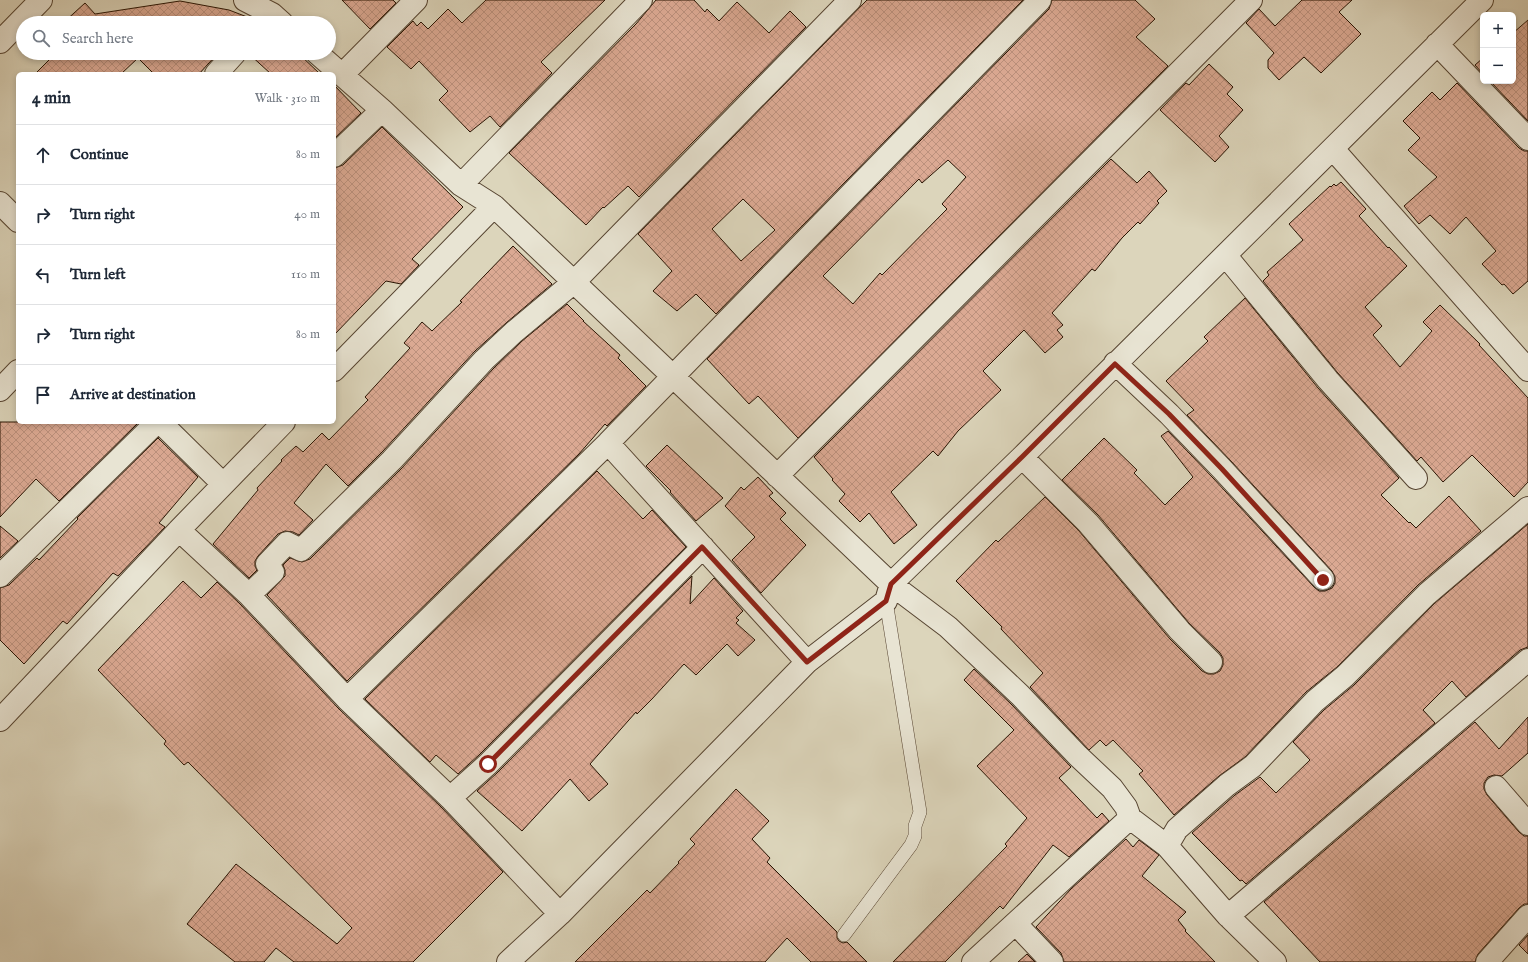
<!DOCTYPE html>
<html lang="en">
<head>
<meta charset="utf-8">
<style>
	body { margin:0; font-family:"IM FELL English",serif; background:#f6f6f7; color:#1f2937 }
	.controls { position:absolute; right:12px; top:12px; display:grid; overflow:hidden; border-radius:6px; box-shadow:0 2px 6px #0003 }
	.controls button { width:36px; height:36px; display:grid; place-items:center; padding:0; border:0; border-bottom:1px solid #e0e1e3; background:#fff; color:#1f2937; font:20px sans-serif }
	.stop { position:absolute; width:12px; height:12px; margin:-9px; border:3px solid #8f2418; border-radius:50%; background:#fff }
	.stop.end { background:#8f2418; border-color:#fff; box-shadow:0 1px 4px #0008 }
	.list { margin:0; padding:0; list-style:none }
	h2 { display:flex; justify-content:space-between; align-items:center; height:52px; margin:0; padding:0 16px; font-size:17px }
	h2 small { font-size:13px; font-weight:400; color:#747a83 }
	.list li { display:grid; grid-template-columns:26px 1fr auto; gap:12px; align-items:center; box-sizing:border-box; height:60px; padding:0 16px; border-top:1px solid #e0e1e3 }
	.list b { display:block; font-size:15px; white-space:nowrap }
	.list em { font-size:13px; font-style:normal; color:#747a83 }
	.icon { flex:none; width:22px; height:22px; fill:none; stroke:currentColor; stroke-width:2; stroke-linecap:round; stroke-linejoin:round }
	.map { position:relative; flex:none; width:1528px; height:962px; overflow:hidden }
	.search { position:absolute; background:#fff; box-shadow:0 2px 6px #0003; left:16px; top:16px; width:320px; height:44px; display:flex; align-items:center; gap:10px; box-sizing:border-box; padding:0 14px; border-radius:22px; color:#747a83; font-size:15px }
	.panel { position:absolute; background:#fff; box-shadow:0 2px 6px #0003; left:16px; top:72px; width:320px; height:352px; border-radius:6px }
	.map>svg:first-child { display:block }
</style>
</head>
<body>
<div class="map">
<svg width="1528" height="962" viewBox="0 0 1528 962">
	<defs>
		<pattern id="building-cross-hatch" width="8" height="8" patternUnits="userSpaceOnUse"><rect width="8" height="8" fill="#dba993"/><path d="M0 0l8 8M0 8l8-8" fill="none" stroke="#bc917d"/></pattern>
	</defs>
	<rect width="100%" height="100%" fill="#dcd5bb"/>
	<filter id="stains"><feTurbulence type="fractalNoise" baseFrequency=".005" numOctaves="4"/><feColorMatrix values="0 0 0 0 .2 0 0 0 0 .09 0 0 0 0 .02 0 0 0 .5 -.17"/></filter>
	<radialGradient id="worn" r=".72"><stop offset=".6" stop-color="#630" stop-opacity="0"/><stop offset="1" stop-color="#630" stop-opacity=".3"/></radialGradient>
	<path fill="url(#building-cross-hatch)" stroke="#291403" fill-rule="evenodd" d="M342 0H393L396 3 370 29Z
		M486 0H605L541 62 552 73 500 127 490 116 470 132 439 100 448 91 419 61 411 69 387 47 413 21 417 26 421 22 428 29 448 9 462 23Z
		M656 0H694L705 12 707 9 719 21 737 2 769 33 790 11 806 27 639 197 628 186 604 208 603 207 586 225 509 153 636 24Z
		M867 0H1023L716 314 696 294 677 311 653 291 672 271 638 234ZM743 199 775 230 741 261 712 229Z
		M1052 0H1135L1155 19 1136 37 1168 66 798 438 758 396 749 404 707 359 1049 9ZM948 160 966 177 942 204 947 209 882 275 880 273 853 304 823 276 919 179 922 183Z
		M1302 0H1352L1339 12 1361 34 1321 73 1304 57 1279 80 1268 68V60L1274 53 1246 23 1259 9 1275 26Z
		M180 1 229 10 255 20 252 23H63L85 3 95 14Z
		M1528 20V121L1490 81H1513V33Z
		M53 53H218L199 74H154L138 58 121 74H35L54 55Z
		M248 53H298L320 74H271Z
		M1483 58V74L1475 65Z
		M1209 64 1233 87 1227 94 1243 110 1219 136 1229 147 1215 162 1160 110 1186 83 1189 85Z
		M1457 83 1519 148 1524 151H1528V281L1513 294 1504 284 1502 285 1482 264 1496 251 1466 217 1450 234 1430 215 1419 224 1404 206 1437 177 1408 150 1420 138 1403 121 1432 92 1440 100Z
		M334 85 361 113 334 139Z
		M382 127 463 207 412 259 419 265 401 284 386 281 334 335V168L343 165Z
		M1111 159 1137 183 1149 171 1167 191 1157 201 1159 203 1140 224 1138 222 1122 238 1095 271 1092 269 1052 313 1063 325 1057 330 1063 337 1045 353 1024 330 983 371 1001 390 958 431 938 456 933 451 891 492 917 525 894 544 869 513 860 522 839 501 845 494 832 480 833 479 814 457Z
		M1341 182 1366 209 1359 216 1388 248 1389 247 1407 266 1365 307 1382 326 1373 335 1400 367 1432 331 1423 322 1440 305 1480 344 1479 345 1528 398V482L1514 497 1472 455 1443 482 1421 457 1417 461 1337 372 1263 281 1269 275 1267 272 1303 240 1289 224 1330 186 1331 187 1334 184 1336 186Z
		M513 246 552 284 506 323 475 351 383 451 348 486 326 464 294 503 313 520 299 535 293 532 285 531 278 534 258 556 255 561V566L257 570 249 578 213 544 258 490 257 488 282 461 281 460 296 446 303 452 322 433 329 440 368 400 365 397 410 348 404 343 422 322 432 331 462 302 460 301Z
		M1245 298 1318 388 1399 478 1381 495 1409 523 1410 522 1416 528 1449 496 1481 531 1418 585 1337 667 1306 692 1245 757 1219 776 1174 815 1139 774 1143 771 1113 740 1106 746 1100 740 1089 750 1030 687 1043 673 1001 629 1002 627 956 581 996 540 998 542 1045 497 1079 531 1170 639 1202 671 1208 674H1214L1220 671 1223 665V658L1220 653 1189 623 1098 515 1062 480 1104 438 1137 470 1134 473 1165 505 1193 477 1161 436 1168 431 1213 478 1314 587 1319 591H1325L1332 588 1335 583V577L1332 571 1231 461 1187 415 1194 410 1166 381 1208 341 1204 337Z
		M567 304 584 321H583L620 355 618 358 646 386 607 426 605 424 579 454 347 681 267 595 285 576V570L283 565 290 558 302 562 310 559 401 469 493 369 522 341Z
		M0 422H139L59 501 36 479 0 517Z
		M158 438 198 477 159 523 165 527 118 576 113 573 67 624 63 621 24 664 0 640V588L9 585 37 558 39 560 78 519 77 518Z
		M667 445 723 498 696 521 670 492 671 491 646 466Z
		M597 471 643 519 652 510 686 547 479 755 458 774 436 755 430 762 365 699Z
		M758 477 773 493 769 496 786 513 780 519 806 545 761 593 732 560 755 537 725 506 741 487 744 490Z
		M1528 524V647L1520 650 1466 697 1452 681 1423 710 1435 723 1246 884 1242 880 1240 881 1192 833 1235 795 1260 777 1276 793 1310 760 1293 742 1324 710 1354 685 1435 603Z
		M0 526 18 541 0 558Z
		M692 576 690 604 714 578 743 611 736 618 739 620 736 623 755 640 738 656 727 644 696 675 684 664 652 699 637 714 636 712 590 764 608 784 589 801 570 779 522 831 477 791 497 773Z
		M183 581 201 598 217 582 240 604 338 708 441 807 503 872 413 962H294L276 948 264 962H235L187 924 236 864 337 944 352 928 188 762 184 765 164 744 166 741 98 670Z
		M974 669 1011 704 1071 767 1059 778 1097 818 1102 813 1109 821 1069 857 1053 845 1003 909 1000 906 945 962H893L1007 846 1005 844 1027 818 977 766 1014 730 964 680Z
		M1528 717V753L1502 776 1494 775 1488 777 1484 783V789L1487 795 1519 832 1524 836H1528V904H1524L1519 908 1478 954 1475 962H1320L1264 902 1475 722 1499 749Z
		M736 789 769 821 752 839 770 858 767 862 837 932V938L839 941 843 943 847 942 867 962H811L787 938 765 962H575L647 890 650 893 679 863 678 862 695 844 690 839Z
		M1126 839 1133 847 1139 840 1159 855 1142 876 1186 912 1178 920 1186 930 1185 931 1215 962H1064L1061 953 1036 927 1071 889Z
		M1528 935V954L1519 945Z
		M1027 954 1035 962H1018Z"/>
	<g fill="none" stroke-linecap="round" stroke-linejoin="round">
		<defs>
			<path id="lane" d="M844 935 911 845 915 836V826L920 812 886 601"/>
			<path id="street" d="M245 0 272 14 282 23
				M0 42 41 0
				M1437 44 1528 139
				M317 53 382 110 461 185 494 206 891 584 948 627 1020 695 1078 756 1112 788 1126 807 1130 818 1167 846 1228 916 1275 962
				M216 74 235 53
				M342 75 416 0
				M1333 149 1528 370
				M334 156 382 110
				M461 185 641 0
				M0 203 18 221
				M1226 256 1328 380 1416 478
				M1115 363 1169 414 1222 469 1323 579
				M334 370 494 206
				M0 390 18 371
				M160 422 223 484
				M608 443 807 662
				M1022 457 1088 523 1180 631 1211 662
				M777 476 1251 0
				M179 530 249 595 347 699 450 798 560 914
				M0 576 157 422
				M249 595 273 572 267 564 287 543 301 550 392 460 484 360 514 332 574 282 850 0
				M347 699 608 443 1040 0
				M0 720 179 530 284 422
				M1496 787 1528 824
				M450 798 488 764 703 547
				M1167 846 1177 829 1227 785 1253 766 1315 701 1345 676 1427 594 1528 508
				M1228 916 1528 660
				M1016 924 1052 962
				M508 962 560 914 807 662 886 601 891 584 1022 457 1482 0
				M973 962 1130 818
				M1487 962 1528 916"/>
		</defs>
		<use href="#lane" stroke="#564431" stroke-width="14"/>
		<use href="#street" stroke="#564431" stroke-width="24"/>
		<use href="#lane" stroke="#e8e4d3" stroke-width="13"/>
		<use href="#street" stroke="#e8e4d3" stroke-width="22"/>
	</g>
	<g fill="none" stroke-linecap="round" stroke-linejoin="round">
		<path stroke="#8f2418" stroke-width="5" d="M488 764 702 547 807 662 886 601 891 584 1022 457 1115 364 1169 414 1222 469 1323 580"/>
	</g>
	<rect width="100%" height="100%" filter="url(#stains)"/>
	<rect width="100%" height="100%" fill="url(#worn)"/>
</svg>
<div class="controls">
<button>+</button>
<button>−</button>
</div>
<div class="stop" style="left:488px;top:764px"></div>
<div class="stop end" style="left:1323px;top:580px"></div>
<div class="search"><svg class="icon" aria-label="search" viewBox="0 0 24 24"><circle cx="10" cy="10" r="6"/><path d="M15 15l6 6"/></svg>Search here</div>
<section class="panel">
<h2>4 min<small>Walk · 310 m</small></h2>
<ul class="list">
<li><svg class="icon" aria-label="ahead" viewBox="0 0 24 24"><path d="M12 20V5M6 11l6-6 6 6"/></svg><div><b>Continue</b></div><em>80 m</em></li>
<li><svg class="icon" aria-label="right" viewBox="0 0 24 24"><path d="M7 20v-9h11M14 6l5 5-5 5"/></svg><div><b>Turn right</b></div><em>40 m</em></li>
<li><svg class="icon" aria-label="left" viewBox="0 0 24 24"><path d="M17 20v-9H6M10 6l-5 5 5 5"/></svg><div><b>Turn left</b></div><em>110 m</em></li>
<li><svg class="icon" aria-label="right" viewBox="0 0 24 24"><path d="M7 20v-9h11M14 6l5 5-5 5"/></svg><div><b>Turn right</b></div><em>80 m</em></li>
<li><svg class="icon" aria-label="arrive" viewBox="0 0 24 24"><path d="M6 21V4h12l-3 4 3 4H6"/></svg><div><b>Arrive at destination</b></div></li>
</ul>
</section>
</div>
</body>
</html>
